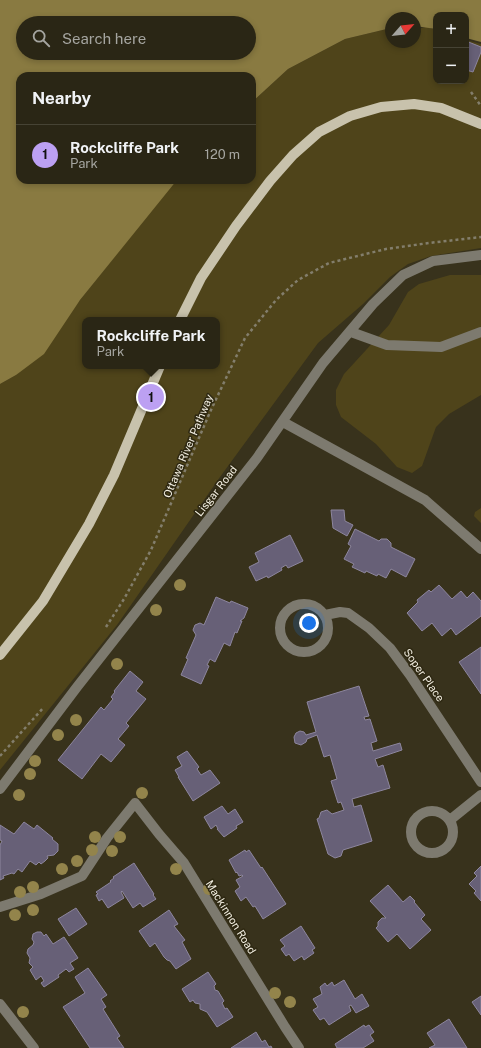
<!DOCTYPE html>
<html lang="en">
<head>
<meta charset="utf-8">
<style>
	body { margin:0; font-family:"Public Sans",sans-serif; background:#363222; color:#f1f3f6 }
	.controls { position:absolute; right:12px; top:12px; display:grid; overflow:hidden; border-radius:8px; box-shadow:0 2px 6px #0003 }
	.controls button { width:36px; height:36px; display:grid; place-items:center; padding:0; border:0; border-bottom:1px solid #464334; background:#2a2615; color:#f1f3f6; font:20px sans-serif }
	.compass { position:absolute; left:385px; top:12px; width:36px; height:36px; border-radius:50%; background:#2a2615; box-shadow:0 2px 6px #0003; rotate:62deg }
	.you { position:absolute; left:309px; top:623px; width:14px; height:14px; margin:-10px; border:3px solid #fff; border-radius:50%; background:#1a73e8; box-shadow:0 0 0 6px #1a73e833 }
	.badge { display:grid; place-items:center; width:26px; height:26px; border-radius:50%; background:#bca0f2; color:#111; font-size:13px; font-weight:700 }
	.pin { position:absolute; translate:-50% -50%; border:2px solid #fff; box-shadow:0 1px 4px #0006 }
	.popup { position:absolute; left:82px; top:317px; width:138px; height:52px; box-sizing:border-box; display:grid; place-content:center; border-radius:8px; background:#2a2615; filter:drop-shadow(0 1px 3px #0005); font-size:13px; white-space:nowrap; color:#a5a5a0 }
	.popup b { font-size:15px; color:#f1f3f6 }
	.popup::after { content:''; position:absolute; left:50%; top:100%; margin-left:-8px; border:8px solid transparent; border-top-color:#2a2615 }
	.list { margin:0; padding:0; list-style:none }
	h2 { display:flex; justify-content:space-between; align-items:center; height:52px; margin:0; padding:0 16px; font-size:17px }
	h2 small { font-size:13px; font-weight:400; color:#a5a5a0 }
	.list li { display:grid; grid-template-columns:26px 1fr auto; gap:12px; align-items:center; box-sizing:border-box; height:60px; padding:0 16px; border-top:1px solid #464334 }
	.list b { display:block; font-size:15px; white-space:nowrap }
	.list p { margin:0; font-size:13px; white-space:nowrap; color:#a5a5a0 }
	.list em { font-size:13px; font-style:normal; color:#a5a5a0 }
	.icon { flex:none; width:22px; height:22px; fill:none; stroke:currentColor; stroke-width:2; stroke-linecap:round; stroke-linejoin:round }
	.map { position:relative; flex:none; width:481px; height:1048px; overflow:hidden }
	.search { position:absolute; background:#2a2615; box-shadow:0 2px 6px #0003; left:16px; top:16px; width:240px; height:44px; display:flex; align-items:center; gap:10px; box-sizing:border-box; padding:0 14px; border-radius:22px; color:#a5a5a0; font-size:15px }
	.panel { position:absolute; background:#2a2615; box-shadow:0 2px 6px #0003; left:16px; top:72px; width:240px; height:112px; border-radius:12px }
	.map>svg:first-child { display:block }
</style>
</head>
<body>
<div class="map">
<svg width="481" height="1048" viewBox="0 0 481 1048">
	<rect width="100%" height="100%" fill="#38321c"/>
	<path fill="#4f441a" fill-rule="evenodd" d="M427 27 436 30V81H466V40L481 44V248L431 256 408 264 390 277 363 304 318 343 220 477 117 625 0 770V384L16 375 80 300 169 188 177 180H252V102L288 69 345 39 391 28V42H415V29ZM85 320H217V366H85Z
		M450 275H481V395L449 414 436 427 422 466 412 473 397 467 376 444 341 417 336 405V390L344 374 389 325 408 292 419 284Z
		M481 508V523L474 516 475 512Z"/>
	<path fill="#897a41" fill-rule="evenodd" d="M0 0H481V42L466 38V15H436V29L415 26V18H391V28L345 39 288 69 252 102V76H20V180H177L80 300 44 354 16 375 0 384ZM23 23H249V53H23Z"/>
	<path fill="#676077" stroke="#8d869e" d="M466 41 481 47V52L473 72 466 70Z
		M331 510H344L345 521 353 525 347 536 333 528Z
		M355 529 379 541 381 539H387L391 543V547L415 559 406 577 391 569 386 578 378 574 377 576 366 571 365 573 352 567 354 564 344 559 351 546 348 544Z
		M290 535 303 561 288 568 286 565 281 568 282 570 268 578 267 576 256 581 249 567 259 562 255 553Z
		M439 585 452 599 461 591 467 598 473 592 481 601V616L456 635 451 628 442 636 432 623 422 631 407 613 418 602 417 600 429 590 431 592Z
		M216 597 230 603 231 601 248 608 244 618 240 621H242L237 633 235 632 230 646 224 643 215 662 210 659 207 665 209 666 201 684 181 675 188 659 186 658 196 635 193 630 195 625 200 623 204 625Z
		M481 647V694L459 662Z
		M130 671 143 682 136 691 146 699 126 723 129 726 118 739 125 745 111 762 101 754 82 779 58 760 101 707 104 710 113 699 111 697 115 692 114 691Z
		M359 686 369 716 364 717 365 720 370 719 377 741 371 743 373 751 400 743 402 750 375 759 378 767 383 765 390 788 352 799 354 807 361 805 372 841 343 850 341 856 335 858 328 854 317 819 319 818 321 812 327 810 332 814 344 810 341 802 338 803 331 781 337 779 330 755 324 757 317 735 307 739 306 742 301 745 295 743 294 737 296 733 300 731 304 732 306 735 316 732 307 702Z
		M187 751 199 767 197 769 201 775 210 770 220 783 193 801 178 777H179L175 770 182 766 177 757Z
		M222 806 228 814 235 809 243 822 236 826 237 828 224 837 217 829H218L216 825 211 829 204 817Z
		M24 822 34 829 37 825 53 838 52 839 58 844V851L54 855 47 856 48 858 45 861 41 864 39 862 36 865 30 861 22 872 18 869 14 874 12 873 3 876 4 878 0 880V845L2 841 0 840V825L14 834Z
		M245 850 246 852 249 850 261 868 262 867 286 904 263 919 255 906 253 907 246 897 241 901 235 891 240 887 236 880 243 876 242 875 239 876 237 872 236 873 229 860Z
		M134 863 154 894 153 895 156 899 143 907 140 903 133 908 122 891 121 892 124 898 108 908 102 899 99 901 96 895 98 894 96 892 111 882 110 881 114 878 113 877Z
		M481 866V901L474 893 476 891 469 884 477 876 474 873Z
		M388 885 403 902 410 896 415 901 414 902 425 915 421 919 431 930 410 949 397 934 388 942 376 928 378 926V922L382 918H386L370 901Z
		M76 908 87 924 69 936 58 919Z
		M169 910 178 924 174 926 185 940 182 942 191 959 176 969 170 961 167 960 164 957 155 943 150 947 139 931Z
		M301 926 315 948 312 950 314 953 304 960 302 956 294 961 289 954 286 956 281 949 285 946 280 940Z
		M37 932H41L44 936 46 934 53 944 64 937 78 958 70 963 74 969 69 972 66 969 58 975 59 977 44 987 41 983 44 981 41 976 36 980 30 970 33 967 29 963 30 958 27 953 28 949 33 945 34 942 32 939 33 934Z
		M88 968 107 995 101 999 106 1007 103 1009 120 1036 117 1038 124 1048H90L63 1007 85 993 75 977Z
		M208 972 216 984 214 986 215 990 218 991 224 1001 222 1003 225 1009 227 1008 233 1017 217 1027 207 1012 200 1009V1004L195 1003 193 1000 190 1002 182 989Z
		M344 980 355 999 362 994 369 1006 356 1013 351 1005 349 1006 351 1011 329 1025 324 1018 320 1020 313 1010 318 1007 313 999 322 994 320 987 325 983 327 986 332 982 334 986Z
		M481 996V1015L472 1002Z
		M449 1019 467 1048H429L435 1045 427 1033Z
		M364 1025 365 1027 369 1025 374 1032 370 1035 374 1041 363 1048H337L335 1044Z
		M256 1032 262 1042 265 1040 269 1047 271 1046 272 1048H231Z"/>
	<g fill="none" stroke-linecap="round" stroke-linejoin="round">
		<path stroke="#837e6c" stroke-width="2.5" stroke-dasharray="3 3" stroke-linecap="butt" d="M471 92 481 106
			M106 627 124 599 151 550 210 412 245 338 276 300 298 280 329 263 386 249 429 243 481 237
			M0 756 44 707"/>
		<path stroke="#7d7a6f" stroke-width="10" d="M351 332 387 345 441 347 481 332
			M283 422 425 500 481 549
			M280 628a24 24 0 1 1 48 0a24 24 0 1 1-48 0Z
			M325 615 340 612 348 613 369 628 390 648 410 675 481 782
			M0 789 77 687 257 458 323 363 373 304 403 275 433 261 481 255
			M411 832a21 21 0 1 1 42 0a21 21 0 1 1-42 0Z
			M450 820 481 795
			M0 907 41 894 82 876 107 838 135 803 159 834 184 863 285 1027 299 1048
			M0 1004 34 1048"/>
		<path stroke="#c8c2ac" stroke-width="10" d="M180 320 201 278 236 226 270 181 293 155 319 132 350 116 381 107 414 104 441 108 481 124
			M0 655 43 601 89 524 114 475 160 366"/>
	</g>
	<g fill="#93844b">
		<circle cx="180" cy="585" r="6"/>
		<circle cx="156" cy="610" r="6"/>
		<circle cx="117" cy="664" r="6"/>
		<circle cx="76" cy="720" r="6"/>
		<circle cx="58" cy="735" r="6"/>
		<circle cx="35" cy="761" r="6"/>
		<circle cx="30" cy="774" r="6"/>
		<circle cx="142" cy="793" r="6"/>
		<circle cx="19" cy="795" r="6"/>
		<circle cx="95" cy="837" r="6"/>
		<circle cx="120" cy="837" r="6"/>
		<circle cx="92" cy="850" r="6"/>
		<circle cx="112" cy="851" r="6"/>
		<circle cx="77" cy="861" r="6"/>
		<circle cx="62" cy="869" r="6"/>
		<circle cx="176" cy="869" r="6"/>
		<circle cx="33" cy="887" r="6"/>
		<circle cx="209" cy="889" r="6"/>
		<circle cx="20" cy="892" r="6"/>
		<circle cx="33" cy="910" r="6"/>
		<circle cx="15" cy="915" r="6"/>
		<circle cx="275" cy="993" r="6"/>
		<circle cx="290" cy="1002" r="6"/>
		<circle cx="23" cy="1012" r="6"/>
	</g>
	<g text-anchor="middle" stroke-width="3" stroke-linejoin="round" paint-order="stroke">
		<g font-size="11" fill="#f3efe2" stroke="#2e2812">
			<text transform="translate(188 446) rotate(-67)" y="4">Ottawa River Pathway</text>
			<text transform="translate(216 491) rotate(-52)" y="4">Lisgar Road</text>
			<text transform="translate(424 675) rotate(55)" y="4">Soper Place</text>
			<text transform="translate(231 917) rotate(58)" y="4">Mackinnon Road</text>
		</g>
	</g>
</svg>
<div class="controls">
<button>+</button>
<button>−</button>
</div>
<svg class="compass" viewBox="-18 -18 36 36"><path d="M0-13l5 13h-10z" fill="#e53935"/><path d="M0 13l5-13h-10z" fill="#a5a5a0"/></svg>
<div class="you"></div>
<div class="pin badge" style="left:151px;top:397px">1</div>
<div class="popup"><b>Rockcliffe Park</b>Park</div>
<div class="search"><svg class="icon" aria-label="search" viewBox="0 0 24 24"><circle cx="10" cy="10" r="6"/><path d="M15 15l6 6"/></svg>Search here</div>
<section class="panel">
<h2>Nearby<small></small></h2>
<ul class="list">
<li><span class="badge">1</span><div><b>Rockcliffe Park</b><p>Park</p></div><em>120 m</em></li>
</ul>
</section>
</div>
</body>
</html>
